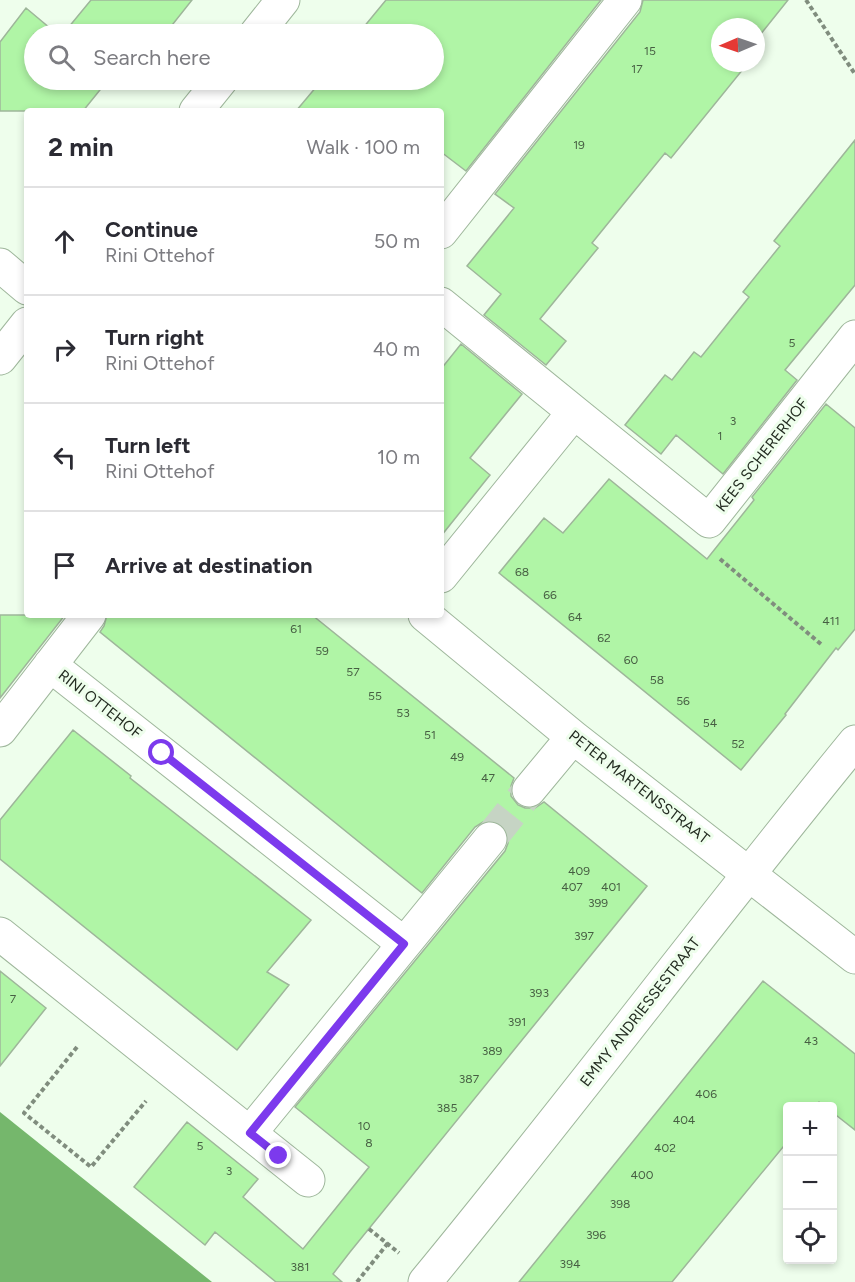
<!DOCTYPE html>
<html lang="en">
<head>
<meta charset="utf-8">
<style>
	body { margin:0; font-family:Figtree,sans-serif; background:#f7f7f7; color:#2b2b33 }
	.controls { position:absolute; right:18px; bottom:18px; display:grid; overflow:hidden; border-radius:6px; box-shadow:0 3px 9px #0003 }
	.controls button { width:54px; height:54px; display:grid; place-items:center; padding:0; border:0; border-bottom:2px solid #e1e1e2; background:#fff; color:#2b2b33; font:30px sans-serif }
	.compass { position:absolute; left:711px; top:18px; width:54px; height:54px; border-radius:50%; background:#fff; box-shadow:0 3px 9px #0003; rotate:268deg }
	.stop { position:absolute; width:18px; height:18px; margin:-14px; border:4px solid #7c3aed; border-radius:50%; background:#fff }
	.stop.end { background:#7c3aed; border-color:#fff; box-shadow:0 2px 6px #0008 }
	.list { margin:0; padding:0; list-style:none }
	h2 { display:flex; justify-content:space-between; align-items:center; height:78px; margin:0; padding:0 24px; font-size:26px }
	h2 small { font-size:20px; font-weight:400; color:#7c7c81 }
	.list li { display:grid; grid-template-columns:39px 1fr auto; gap:18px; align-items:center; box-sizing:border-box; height:108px; padding:0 24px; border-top:2px solid #e1e1e2 }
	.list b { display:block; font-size:22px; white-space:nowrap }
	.list p { margin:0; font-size:20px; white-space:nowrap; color:#7c7c81 }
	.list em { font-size:20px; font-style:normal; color:#7c7c81 }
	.icon { flex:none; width:33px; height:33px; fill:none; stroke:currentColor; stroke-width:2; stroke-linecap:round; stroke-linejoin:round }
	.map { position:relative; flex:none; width:855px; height:1282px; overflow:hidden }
	.search { position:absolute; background:#fff; box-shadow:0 3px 9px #0003; left:24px; top:24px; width:420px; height:66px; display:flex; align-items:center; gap:15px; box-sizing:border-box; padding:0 21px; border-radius:33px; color:#7c7c81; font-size:22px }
	.panel { position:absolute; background:#fff; box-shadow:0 3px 9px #0003; left:24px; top:108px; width:420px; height:510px; border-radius:6px }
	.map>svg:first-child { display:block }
</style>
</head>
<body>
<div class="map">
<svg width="855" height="1282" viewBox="0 0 855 1282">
	<rect width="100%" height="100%" fill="#eefeec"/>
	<path fill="#75b76c" d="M0 1112 212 1282H0Z"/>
	<path fill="#b0f5a6" stroke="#9eb69a" stroke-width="1.5" d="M91 0H192L165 34H63Z
		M386 0H601L466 171 441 152V111H296L322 80H434V34H358Z
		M643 0H788L756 40V27H720V63H748L671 158 665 153 592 243 598 248 540 319 566 341 546 365 484 315 501 294 467 266 514 208 495 194 640 12Z
		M26 8 57 34H34V80H108L83 111H0V42Z
		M855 140V285L785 370 797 380 723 474 676 435 661 454 625 425 665 375 672 380 694 352 701 357 749 297 743 292 780 246 774 241Z
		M461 344 522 394 470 458 490 475 441 536V369Z
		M826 404 855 428V629L838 650 836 648 785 714 786 715 741 770 499 573 544 518 563 533 609 479 707 559 754 500 752 497Z
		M0 615H65L0 698Z
		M107 615H312L514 778 511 786V796L518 805 525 808H535L544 802 647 886 350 1252 333 1274 342 1282H276L215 1232 205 1245 134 1187 187 1122 258 1179 243 1197 303 1249 369 1167 295 1107 505 851 508 843V833L501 824 492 820 483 822 475 827 422 893 100 632 104 626Z
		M73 730 131 776 130 778 311 920 267 972 289 985 237 1050 0 859V820Z
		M0 971 46 1008 0 1066Z
		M763 981 855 1054V1130L832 1112V1107H825L819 1102 815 1107H788V1141L672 1282H519Z"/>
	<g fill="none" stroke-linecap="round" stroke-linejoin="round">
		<path stroke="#c6d4c4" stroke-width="33" stroke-dasharray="33 16" stroke-linecap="butt" d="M490 839 529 790"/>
		<defs>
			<path id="street" d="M256 34 283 0
				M196 111 221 80
				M441 232 625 0
				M0 265 27 288
				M441 304 574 412
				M0 358 27 324
				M441 576 574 412 709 521 855 337
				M425 615 573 737 855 957
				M50 665 404 944
				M0 730 89 615
				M529 790 573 737
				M0 934 308 1180
				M250 1133 490 839
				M425 1282C571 1105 709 920 855 742"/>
		</defs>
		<use href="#street" stroke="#9fb79c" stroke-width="35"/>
		<path stroke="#808d7e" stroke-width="4" stroke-dasharray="4.5 3" stroke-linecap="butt" d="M806 0 855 74
			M720 559 822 645
			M77 1047 24 1113 91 1167 146 1101
			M369 1229 399 1253
			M357 1282 388 1243"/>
		<use href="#street" stroke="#fff" stroke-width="33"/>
	</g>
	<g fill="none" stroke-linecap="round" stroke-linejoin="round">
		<path stroke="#7c3aed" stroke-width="8" d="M162 753 404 944 250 1133 279 1156"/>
	</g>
	<g text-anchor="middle" stroke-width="6" stroke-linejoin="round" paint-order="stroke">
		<g font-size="12" fill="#475f43">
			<text x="650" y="55">15</text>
			<text x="637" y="73">17</text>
			<text x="579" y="149">19</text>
			<text x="792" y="347">5</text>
			<text x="733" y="425">3</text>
			<text x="720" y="440">1</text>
			<text x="522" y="576">68</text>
			<text x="550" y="599">66</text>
			<text x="575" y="621">64</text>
			<text x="831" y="625">411</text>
			<text x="296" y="633">61</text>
			<text x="604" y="642">62</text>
			<text x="322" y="655">59</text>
			<text x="631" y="664">60</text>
			<text x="353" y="676">57</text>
			<text x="657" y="684">58</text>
			<text x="375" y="700">55</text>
			<text x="683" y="705">56</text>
			<text x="403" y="717">53</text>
			<text x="710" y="727">54</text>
			<text x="430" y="739">51</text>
			<text x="738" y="748">52</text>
			<text x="457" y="761">49</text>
			<text x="488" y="782">47</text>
			<text x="579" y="875">409</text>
			<text x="572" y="891">407</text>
			<text x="611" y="891">401</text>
			<text x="598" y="907">399</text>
			<text x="584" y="940">397</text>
			<text x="539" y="997">393</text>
			<text x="13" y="1003">7</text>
			<text x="517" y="1026">391</text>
			<text x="811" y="1045">43</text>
			<text x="492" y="1055">389</text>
			<text x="469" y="1083">387</text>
			<text x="706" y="1098">406</text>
			<text x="447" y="1112">385</text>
			<text x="684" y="1124">404</text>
			<text x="364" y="1130">10</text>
			<text x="369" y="1147">8</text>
			<text x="200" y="1150">5</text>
			<text x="665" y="1152">402</text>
			<text x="229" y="1175">3</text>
			<text x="642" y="1179">400</text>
			<text x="620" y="1208">398</text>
			<text x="596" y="1239">396</text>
			<text x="570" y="1268">394</text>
			<text x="300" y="1271">381</text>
		</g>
		<g font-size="15" fill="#242d22" stroke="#eefeec">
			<text transform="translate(762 455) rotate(-52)" y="5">KEES SCHERERHOF</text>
			<text transform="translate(100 704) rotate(38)" y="5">RINI OTTEHOF</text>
			<text transform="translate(639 787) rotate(38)" y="5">PETER MARTENSSTRAAT</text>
			<text transform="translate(640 1012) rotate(-52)" y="5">EMMY ANDRIESSESTRAAT</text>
		</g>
	</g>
</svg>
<div class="controls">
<button>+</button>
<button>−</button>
<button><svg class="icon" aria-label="locate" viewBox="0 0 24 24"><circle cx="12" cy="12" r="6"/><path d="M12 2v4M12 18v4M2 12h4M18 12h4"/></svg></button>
</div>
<svg class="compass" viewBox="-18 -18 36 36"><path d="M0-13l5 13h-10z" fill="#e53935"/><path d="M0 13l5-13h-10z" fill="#7c7c81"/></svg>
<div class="stop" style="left:162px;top:753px"></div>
<div class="stop end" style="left:279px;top:1156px"></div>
<div class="search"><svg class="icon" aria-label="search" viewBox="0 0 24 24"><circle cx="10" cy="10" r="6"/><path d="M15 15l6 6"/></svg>Search here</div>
<section class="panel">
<h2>2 min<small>Walk · 100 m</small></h2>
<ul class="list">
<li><svg class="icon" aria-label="ahead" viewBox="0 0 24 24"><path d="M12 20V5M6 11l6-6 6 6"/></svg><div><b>Continue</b><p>Rini Ottehof</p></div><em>50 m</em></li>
<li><svg class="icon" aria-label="right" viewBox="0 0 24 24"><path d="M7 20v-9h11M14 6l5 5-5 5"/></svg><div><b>Turn right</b><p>Rini Ottehof</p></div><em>40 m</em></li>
<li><svg class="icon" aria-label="left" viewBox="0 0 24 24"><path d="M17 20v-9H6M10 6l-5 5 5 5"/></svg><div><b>Turn left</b><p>Rini Ottehof</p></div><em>10 m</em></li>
<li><svg class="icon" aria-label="arrive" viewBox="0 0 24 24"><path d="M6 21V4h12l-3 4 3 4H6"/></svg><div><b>Arrive at destination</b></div></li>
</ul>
</section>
</div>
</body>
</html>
